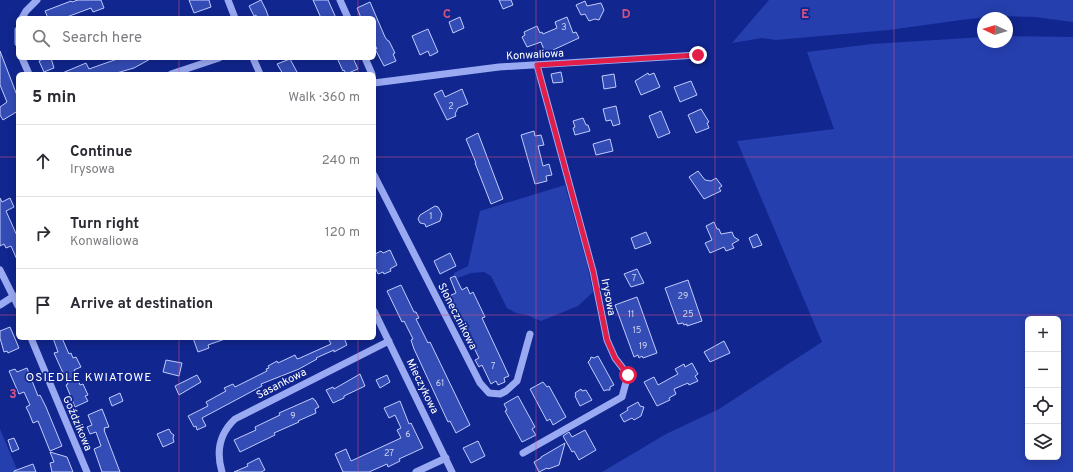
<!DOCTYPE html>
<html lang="en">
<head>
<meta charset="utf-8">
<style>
	body { margin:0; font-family:Overpass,sans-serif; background:#f7f7f7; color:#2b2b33 }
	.controls { position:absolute; right:12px; bottom:12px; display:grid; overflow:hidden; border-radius:6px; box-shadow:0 2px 10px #0003 }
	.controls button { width:36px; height:36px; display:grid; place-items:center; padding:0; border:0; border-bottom:1px solid #e1e1e2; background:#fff; color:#2b2b33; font:20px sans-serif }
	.compass { position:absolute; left:977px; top:12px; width:36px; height:36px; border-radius:50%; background:#fff; box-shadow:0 2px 10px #0003; rotate:274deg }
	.stop { position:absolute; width:12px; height:12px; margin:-9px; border:3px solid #e11d48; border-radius:50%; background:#fff }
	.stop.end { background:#e11d48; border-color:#fff; box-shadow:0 1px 4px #0008 }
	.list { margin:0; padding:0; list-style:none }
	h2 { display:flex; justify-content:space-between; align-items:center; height:52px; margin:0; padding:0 16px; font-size:17px }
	h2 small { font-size:13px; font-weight:400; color:#7c7c81 }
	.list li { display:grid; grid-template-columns:26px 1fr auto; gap:12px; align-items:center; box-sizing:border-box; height:72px; padding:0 16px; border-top:1px solid #e1e1e2 }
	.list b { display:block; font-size:15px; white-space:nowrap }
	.list p { margin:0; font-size:13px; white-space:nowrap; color:#7c7c81 }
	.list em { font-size:13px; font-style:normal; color:#7c7c81 }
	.icon { flex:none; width:22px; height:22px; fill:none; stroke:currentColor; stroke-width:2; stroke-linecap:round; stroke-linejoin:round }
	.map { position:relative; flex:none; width:1073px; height:472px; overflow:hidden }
	.search { position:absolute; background:#fff; box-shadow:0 2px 10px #0003; left:16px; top:16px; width:360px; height:44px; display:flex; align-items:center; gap:10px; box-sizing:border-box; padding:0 14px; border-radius:6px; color:#7c7c81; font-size:15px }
	.panel { position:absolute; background:#fff; box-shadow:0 2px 10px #0003; left:16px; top:72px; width:360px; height:268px; border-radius:6px }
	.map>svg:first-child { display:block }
</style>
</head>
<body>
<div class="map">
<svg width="1073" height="472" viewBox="0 0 1073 472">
	<rect width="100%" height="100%" fill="#11268e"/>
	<path fill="#263faf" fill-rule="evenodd" d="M769 0H1073V22L1035 17 996 16 961 20 889 30 776 40 762 38 732 43Z
		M1007 36 1073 37V472H602L666 434 719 409 822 342 737 141 834 129 807 52 872 44 983 37V42H1007ZM1028 319H1058V457H1028Z
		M565 185 587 264 593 292 578 306 541 321 527 315 516 313 507 308 491 276 484 272 471 273 455 279 454 273 468 266 480 211Z
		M0 429 18 472H0Z"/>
	<path fill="#344cb5" stroke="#c1ccfd" d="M78 0H101L104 8 93 12 91 8 64 18H48L45 11 71 1 72 2Z
		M189 0H209L211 7 194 13Z
		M261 0 266 10 269 18H257L256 15 254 16 249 6Z
		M313 0H328L336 18H321Z
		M499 0H511L513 5 503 9Z
		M585 1 587 6 601 3 604 10 599 20 595 19 589 21 585 14 581 15 576 5Z
		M370 2 385 37 388 41H389L395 53 393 54 396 61 384 66 375 49H377L374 43V18H361L357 8Z
		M460 17 464 28 453 33 449 22Z
		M567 17 573 33 576 32 579 38 553 50 554 52 546 55 541 42 527 47 522 37 525 35 524 32 537 26 540 33 542 32 543 34 557 28 555 22Z
		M428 29 438 52 430 56 428 51 420 55 412 36Z
		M0 51 18 98V111L3 120 0 115V107L7 102 0 85Z
		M45 58H51L54 68 44 72 39 61Z
		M120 58H152L134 68 113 74H60L86 63 89 69Z
		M337 58H353L358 69 346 74 344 70 343 71Z
		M290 59 297 72 293 74H283L277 64Z
		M561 72 563 82 553 83 551 74Z
		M648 73 649 75 654 73 660 87 641 95 635 81Z
		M614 74 616 87 604 89 602 76Z
		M691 81 697 95 680 102 674 87Z
		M462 89 468 104 458 108 455 114 456 116 447 120 434 94 442 90 445 97Z
		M616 106 620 124 613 126 611 120 606 121 603 109Z
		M701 109 709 122 707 123 709 128 696 133 688 115Z
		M661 111 670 133 658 138 649 116Z
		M583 118 586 125H588L590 131 575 135 573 128 575 127 573 121Z
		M534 131 535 136 541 135 544 145 538 146 543 166 549 164 552 175 546 176 547 181 535 184 521 135Z
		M478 133 503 199 491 204 475 163H476L466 139Z
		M610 139 613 151 596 155 593 144Z
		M698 171 705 180 711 181 716 178 722 186 719 188 721 191 704 199 689 177Z
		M0 198 2 202 10 198 14 207 6 211 18 238V262L11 246 6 248 4 244 0 246Z
		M435 206 438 207 442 214 440 221 426 227 425 224 420 223 418 219 420 215Z
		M714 222 717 229H719L721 234 732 232 734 237 739 240 732 244 734 248 726 251 724 247 710 253 705 243 712 240 706 226Z
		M646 232 651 243 635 249 631 238Z
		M757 234 762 245 753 248 749 238Z
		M390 250 397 265 390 269 391 271 384 274 383 272 378 274 374 265V257L376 256 375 254 381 251 383 253Z
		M450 253 456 266 440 274 434 261Z
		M637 269 644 283 631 287 624 274Z
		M455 276 462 290 467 287 470 294 473 292 485 317 482 318 509 376 504 378 505 382 498 385 496 381 491 384 482 365 479 367 475 360 479 358 456 311 453 312 449 305 452 303 449 296 456 293 450 278Z
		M688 280 702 321 687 326V324L684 325 683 323 678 324 665 288Z
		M401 285 414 312H416L419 318 416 319 428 343 430 342 470 425 456 433 450 421 448 422 414 349 411 340 413 339 404 321 402 322 387 291Z
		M637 297 657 353 643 358 642 356 639 358 638 355 634 357 615 305Z
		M10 327 19 348 8 353 7 351 4 352 0 338V331Z
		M53 338H62L69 354 71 353 73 358 76 357 81 367 74 370 80 385 83 384 88 395 85 396 88 401 75 407 66 385 68 384 54 353 58 352Z
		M193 338H225V339L208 345 209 348 198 352Z
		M328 338H344L347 345 334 352V350L316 358 317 359 299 369 261 384 262 386 202 418 206 426 197 430 196 426 194 427 188 416 208 406 206 402 226 391 224 388 233 384 235 387 267 371 266 369 269 368 268 366 277 361 278 363 295 355 297 359 300 358 331 344Z
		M724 341 730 353 710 362 704 352Z
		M598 356 614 385 610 387V390H606L604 391 588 362 590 360 591 357 594 358Z
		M166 360 182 363 179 376 163 372Z
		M692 363 698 374 695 376 698 381 689 385 688 383 674 389 676 394 669 398 670 400 657 406 644 382 654 377 658 385 678 374 675 369 684 364 685 367Z
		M27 368 38 396 40 395 46 407 62 446 50 451 38 421 33 423 29 413 26 407 30 405 24 392 19 394 9 371 15 369 17 372Z
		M360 374 365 386 344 396V398L333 403 326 390 333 387 334 389Z
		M197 375 201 382 179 395 175 386Z
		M387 375 390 382 380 388 376 380Z
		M543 382 547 387 549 386 566 417 553 425 550 419 547 421 530 389Z
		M581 389 582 391 586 390 592 400 580 406 575 396 576 395 575 393Z
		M120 393 123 401 112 406 109 398Z
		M518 396 535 427 532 429 536 435 522 442 505 411 507 410 504 404Z
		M313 398 314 400H315L319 407 315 409 316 413 298 421 299 422 274 433 275 435 240 452 234 440 256 430 255 427 280 415 279 413Z
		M400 401 409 424 411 423 423 448 399 459 400 461 388 467 387 464 369 472H343L335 454 346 449 351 461 401 438 397 430 401 428 395 415 389 418 384 408Z
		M638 402 640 406 644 407 641 416 634 420 632 418 624 422 620 415 628 410 627 408Z
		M102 409 109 427 104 428 105 430H104L120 472H102L94 449 101 446 96 432 90 434 87 427 92 425 88 415Z
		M169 429 171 433 174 435 173 438 174 442 163 447 157 434Z
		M585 430 596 450 579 460 574 451 572 452 563 436 569 432 572 437Z
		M14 438 19 449 12 452 8 440Z
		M478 441 485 456 471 463 463 448Z
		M565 443 559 465 548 469 547 468 539 472 534 462 541 458V457Z
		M50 452 67 457 73 472H52L50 463 54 462Z
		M259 458 265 470 261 472H234L248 466 247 464Z
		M33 464 36 472H14V471Z"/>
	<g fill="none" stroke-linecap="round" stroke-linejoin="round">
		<path stroke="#9aaaf2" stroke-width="7" d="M228 0 235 18
			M340 0 348 18
			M22 18 26 11 37 0
			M18 30V43
			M22 58 29 74
			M253 58 260 74
			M365 58 372 74
			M171 74 219 58
			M374 83 499 67 698 55
			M374 175 480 383 489 393 500 394 506 391 517 381 530 334
			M0 270 18 306
			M0 305 14 296
			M374 311 452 472
			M31 338 87 472
			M523 453 622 397 628 375 615 358 607 340 593 271 537 65
			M222 472C216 452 219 434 235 419L389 341
			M416 472 446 458"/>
	</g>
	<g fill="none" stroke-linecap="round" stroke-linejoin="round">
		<path stroke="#e11d48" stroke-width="5" d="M628 375 615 358 607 340 593 271 537 65 698 55"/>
	</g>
	<path fill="none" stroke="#d15284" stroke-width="1" stroke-opacity="0.55" d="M179 0V18M358 0V18M536 0V472M715 0V472M894 0V472M179 58V74M358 58V74M0 157H18M374 157H1073M0 315H18M374 315H1073M179 338V472M358 338V472"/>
	<g text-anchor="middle" stroke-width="3.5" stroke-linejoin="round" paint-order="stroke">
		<g font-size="9" fill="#ccd2ec">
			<text x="564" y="30">3</text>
			<text x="451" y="109">2</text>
			<text x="431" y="219">1</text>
			<text x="634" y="281">7</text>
			<text x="683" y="299">29</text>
			<text x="631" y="317">11</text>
			<text x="688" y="317">25</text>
			<text x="637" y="333">15</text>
			<text x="643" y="349">19</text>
			<text x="493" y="369">7</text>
			<text x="440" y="386">61</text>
			<text x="293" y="419">9</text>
			<text x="408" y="437">6</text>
			<text x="389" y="456">27</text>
		</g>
		<g font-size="11" fill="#fff" stroke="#11268e">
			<text transform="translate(535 54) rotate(-3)" y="4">Konwaliowa</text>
			<text transform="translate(609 297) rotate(79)" y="4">Irysowa</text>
			<text transform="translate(458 316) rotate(63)" y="4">Słonecznikowa</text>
			<text transform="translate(281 383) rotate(-27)" y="4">Sasankowa</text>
			<text transform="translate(423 386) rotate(64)" y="4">Mieczykowa</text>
			<text transform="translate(78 423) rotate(67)" y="4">Goździkowa</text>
		</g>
		<g font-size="12" letter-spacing="1" fill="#fff" stroke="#11268e">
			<text x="89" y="381">OSIEDLE KWIATOWE</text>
		</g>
	</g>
	<g font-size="13" text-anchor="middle" font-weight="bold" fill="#d15284" stroke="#11268e" stroke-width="3.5" stroke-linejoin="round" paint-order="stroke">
		<text x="447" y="18">C</text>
		<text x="626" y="18">D</text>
		<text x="805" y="18">E</text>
		<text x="13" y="398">3</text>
	</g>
</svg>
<div class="controls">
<button>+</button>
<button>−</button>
<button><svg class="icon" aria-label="locate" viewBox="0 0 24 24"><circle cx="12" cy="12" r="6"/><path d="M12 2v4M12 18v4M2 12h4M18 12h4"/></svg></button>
<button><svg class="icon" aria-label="layers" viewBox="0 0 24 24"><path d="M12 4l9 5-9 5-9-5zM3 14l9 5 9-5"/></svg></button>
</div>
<svg class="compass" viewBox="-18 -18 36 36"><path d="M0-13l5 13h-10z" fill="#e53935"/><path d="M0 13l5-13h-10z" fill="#7c7c81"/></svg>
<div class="stop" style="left:628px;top:375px"></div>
<div class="stop end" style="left:698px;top:55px"></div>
<div class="search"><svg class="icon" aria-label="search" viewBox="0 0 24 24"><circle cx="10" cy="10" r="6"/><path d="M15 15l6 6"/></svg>Search here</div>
<section class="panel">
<h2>5 min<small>Walk · 360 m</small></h2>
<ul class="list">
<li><svg class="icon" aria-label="ahead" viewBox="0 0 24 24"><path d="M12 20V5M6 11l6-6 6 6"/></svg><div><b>Continue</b><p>Irysowa</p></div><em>240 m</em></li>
<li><svg class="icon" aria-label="right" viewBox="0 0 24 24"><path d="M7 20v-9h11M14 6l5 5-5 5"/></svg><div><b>Turn right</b><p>Konwaliowa</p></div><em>120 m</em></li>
<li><svg class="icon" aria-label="arrive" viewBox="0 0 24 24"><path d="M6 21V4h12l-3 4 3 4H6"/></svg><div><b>Arrive at destination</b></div></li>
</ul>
</section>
</div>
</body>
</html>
